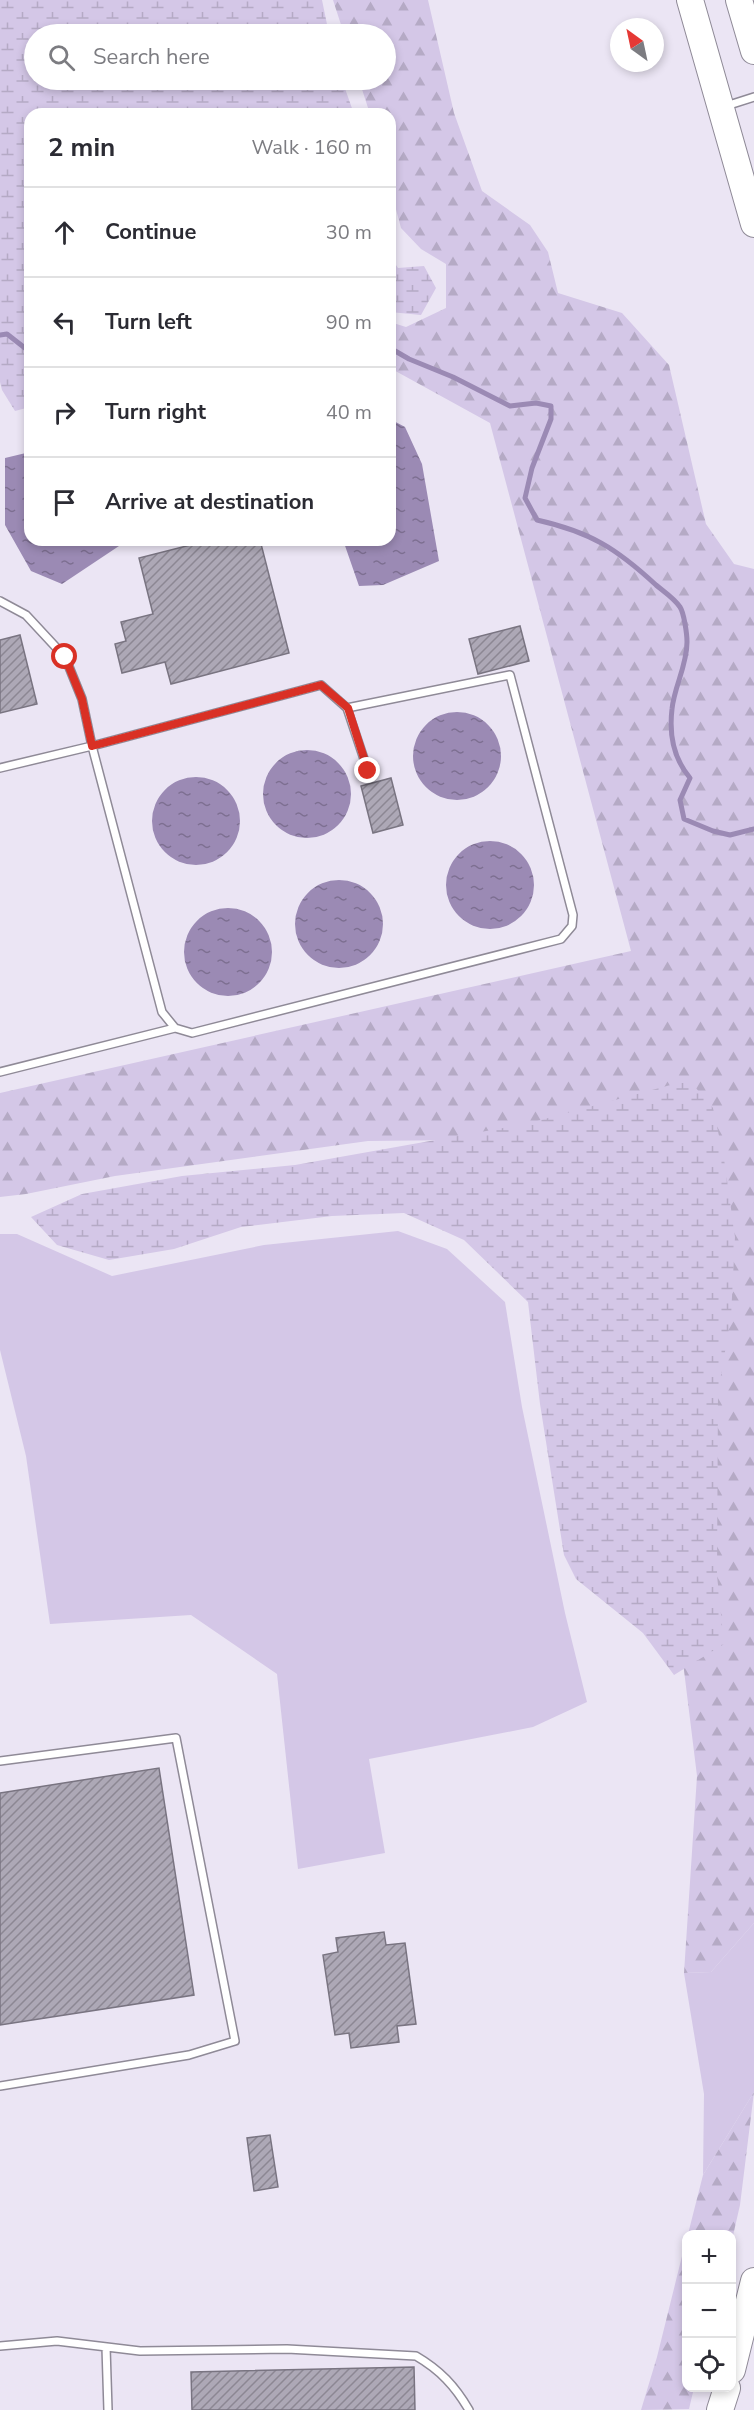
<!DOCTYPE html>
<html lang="en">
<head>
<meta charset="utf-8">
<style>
	body { margin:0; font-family:"Nunito Sans",sans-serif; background:#f7f7f7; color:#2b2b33 }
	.controls { position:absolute; right:18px; bottom:18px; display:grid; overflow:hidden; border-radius:12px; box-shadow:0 3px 9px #0003 }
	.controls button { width:54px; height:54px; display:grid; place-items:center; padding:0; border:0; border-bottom:2px solid #e1e1e2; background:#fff; color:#2b2b33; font:30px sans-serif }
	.compass { position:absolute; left:610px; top:18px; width:54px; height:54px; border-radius:50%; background:#fff; box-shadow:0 3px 9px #0003; rotate:327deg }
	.stop { position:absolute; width:18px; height:18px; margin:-14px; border:4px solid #d93025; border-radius:50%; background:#fff }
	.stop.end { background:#d93025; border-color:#fff; box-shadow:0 2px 6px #0008 }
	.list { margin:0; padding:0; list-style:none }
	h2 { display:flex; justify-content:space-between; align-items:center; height:78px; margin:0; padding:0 24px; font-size:26px }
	h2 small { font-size:20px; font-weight:400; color:#7c7c81 }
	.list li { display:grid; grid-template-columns:39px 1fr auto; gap:18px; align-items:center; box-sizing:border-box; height:90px; padding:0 24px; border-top:2px solid #e1e1e2 }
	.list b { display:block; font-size:22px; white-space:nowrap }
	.list em { font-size:20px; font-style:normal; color:#7c7c81 }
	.icon { flex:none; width:33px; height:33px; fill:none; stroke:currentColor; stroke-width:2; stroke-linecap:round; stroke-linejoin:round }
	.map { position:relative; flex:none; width:754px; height:2410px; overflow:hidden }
	.search { position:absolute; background:#fff; box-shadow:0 3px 9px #0003; left:24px; top:24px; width:372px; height:66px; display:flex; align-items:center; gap:15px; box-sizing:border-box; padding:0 21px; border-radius:33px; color:#7c7c81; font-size:22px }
	.panel { position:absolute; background:#fff; box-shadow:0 3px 9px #0003; left:24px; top:108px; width:372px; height:438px; border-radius:18px }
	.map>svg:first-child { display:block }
</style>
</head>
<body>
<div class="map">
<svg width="754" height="2410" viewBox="0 0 754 2410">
	<defs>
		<pattern id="forest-firs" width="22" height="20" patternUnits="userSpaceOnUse" patternTransform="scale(1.5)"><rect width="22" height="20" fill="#d4c7e7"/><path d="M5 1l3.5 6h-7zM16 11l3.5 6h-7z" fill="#b5aac5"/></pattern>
		<pattern id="wetland-marsh" width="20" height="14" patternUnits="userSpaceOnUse" patternTransform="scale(1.5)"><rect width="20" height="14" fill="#d4c7e7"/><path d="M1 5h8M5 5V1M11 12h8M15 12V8" fill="none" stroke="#b5aac5"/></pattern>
		<pattern id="water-ripples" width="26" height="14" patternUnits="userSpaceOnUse" patternTransform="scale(1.5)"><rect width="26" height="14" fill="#9b8ab4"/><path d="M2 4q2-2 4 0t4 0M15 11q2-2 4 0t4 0" fill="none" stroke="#7d6f91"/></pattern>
		<pattern id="building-hatch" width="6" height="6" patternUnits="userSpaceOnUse" patternTransform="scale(1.5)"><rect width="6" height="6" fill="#ada8b6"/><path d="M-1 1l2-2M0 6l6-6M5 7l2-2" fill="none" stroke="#8c8793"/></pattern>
	</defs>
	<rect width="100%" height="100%" fill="#ebe5f4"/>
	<path fill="#d4c7e7" d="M398 1231 447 1249 505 1302 522 1407 565 1613 587 1702 533 1727 369 1759 385 1853 298 1869 277 1674 191 1615 50 1624 26 1456 0 1350V1234H17L112 1276 264 1245Z
		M754 1923V2092L703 2175 704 2094 684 1973 711 1972Z"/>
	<path fill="url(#forest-firs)" d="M333 0H428L454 113 482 191 530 225 548 252 558 293 622 313 669 365 706 524 734 564 754 569V1923L711 1972 684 1973 697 1776 680 1638 559 1139 368 1141 115 1176 26 1194 0 1197V1093L631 951 490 423 390 368V322L406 327 446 308V264L421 249 401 228 390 187V114H370L359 80H386V34H344Z
		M754 2092 740 2205 732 2240V2234H688L703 2175Z
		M686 2240V2388H694L689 2409 641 2410 657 2357Z"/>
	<path fill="url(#wetland-marsh)" d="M0 0H322L329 34H34V80H342L354 114H30V407L15 411 2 390 0 382Z
		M390 256 398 268 424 266 436 288 421 315 390 312Z
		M689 1080 713 1108 724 1159 735 1237 731 1317 718 1392 717 1575 724 1644 674 1675 643 1633 576 1579 564 1555 540 1404 528 1302 464 1240 404 1213 332 1216 241 1227 174 1249 109 1260 57 1245 31 1217 82 1194 182 1176 295 1165 526 1124Z"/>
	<path fill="url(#water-ripples)" d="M390 419 405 427 422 464 439 561 383 585 359 586 343 540H390Z
		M30 452V540H128L62 584 31 571 5 525V458Z
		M413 756a44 44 0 1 1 88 0a44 44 0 1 1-88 0Z
		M263 794a44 44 0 1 1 88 0a44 44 0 1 1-88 0Z
		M152 821a44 44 0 1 1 88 0a44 44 0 1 1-88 0Z
		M446 885a44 44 0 1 1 88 0a44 44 0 1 1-88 0Z
		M295 924a44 44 0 1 1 88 0a44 44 0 1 1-88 0Z
		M184 952a44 44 0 1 1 88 0a44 44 0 1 1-88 0Z"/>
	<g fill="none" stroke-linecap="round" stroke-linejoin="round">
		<path stroke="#9b8ab4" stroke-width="5" d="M0 335 7 334 30 352
			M390 348 409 359 453 377 510 406 536 403 551 406V419L532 468 525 498 537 520C590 532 616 548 656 585 663 591 674 598 680 607 684 613 687 634 687 642 687 666 674 687 672 709 669 734 674 759 690 778L680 800 684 819 713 831 730 835 754 829"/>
	</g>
	<path fill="url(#building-hatch)" stroke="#797481" stroke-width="1.5" d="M210 540H260L289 653 171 684 165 662 122 673 115 644 126 641 121 622 153 614 139 558Z
		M520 626 529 661 478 674 469 639Z
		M20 635 37 704 0 713V640Z
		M391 778 403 825 373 833 361 786Z
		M159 1768 194 1995 0 2025V1793Z
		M384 1932 386 1945 405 1943 416 2024 397 2026 399 2042 351 2048 349 2033 335 2035 323 1955 338 1952 336 1938Z
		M270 2135 278 2187 254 2191 247 2138Z
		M414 2367 415 2410H192L191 2372Z"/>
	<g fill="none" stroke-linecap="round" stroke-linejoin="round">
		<defs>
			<path id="lane" d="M726 106 754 97
				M0 601 26 615 65 657 82 699 92 746 162 1012 175 1028 192 1033 561 939 572 926 573 915 510 675 347 708 321 685 92 746 0 768
				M347 708 368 771
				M0 1072 175 1028
				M0 1761 176 1738 235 2041 189 2055 0 2086
				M0 2346 57 2341 140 2351 287 2349 416 2356C440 2370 455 2386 469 2410
				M106 2347 108 2410"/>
			<path id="highway" d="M690 0 754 224
				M739 0 754 51
				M732 2370 754 2281
				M720 2410 727 2388"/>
		</defs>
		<use href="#lane" stroke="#8f8a97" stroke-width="10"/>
		<use href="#highway" stroke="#8f8a97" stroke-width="28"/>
		<use href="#lane" stroke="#fff" stroke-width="7"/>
		<use href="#highway" stroke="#fff" stroke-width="26"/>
	</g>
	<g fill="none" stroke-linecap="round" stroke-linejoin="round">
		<path stroke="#d93025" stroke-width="8" d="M65 657 82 699 92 746 321 685 348 708 368 771"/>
	</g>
</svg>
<div class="controls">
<button>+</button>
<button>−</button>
<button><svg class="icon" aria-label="locate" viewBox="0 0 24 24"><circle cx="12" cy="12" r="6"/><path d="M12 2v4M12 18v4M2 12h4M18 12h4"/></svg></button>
</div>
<svg class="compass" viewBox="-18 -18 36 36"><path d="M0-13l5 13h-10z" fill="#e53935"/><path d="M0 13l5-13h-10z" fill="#7c7c81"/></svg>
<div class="stop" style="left:65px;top:657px"></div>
<div class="stop end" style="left:368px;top:771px"></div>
<div class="search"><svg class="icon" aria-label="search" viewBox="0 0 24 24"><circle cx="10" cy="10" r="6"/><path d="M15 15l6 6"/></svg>Search here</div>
<section class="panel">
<h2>2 min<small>Walk · 160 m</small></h2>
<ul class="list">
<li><svg class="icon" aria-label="ahead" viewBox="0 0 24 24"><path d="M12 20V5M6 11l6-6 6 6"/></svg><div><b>Continue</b></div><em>30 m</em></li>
<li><svg class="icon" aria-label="left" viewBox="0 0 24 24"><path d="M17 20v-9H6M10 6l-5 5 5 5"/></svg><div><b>Turn left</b></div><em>90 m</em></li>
<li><svg class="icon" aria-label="right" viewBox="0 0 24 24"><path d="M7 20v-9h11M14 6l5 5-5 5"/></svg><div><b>Turn right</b></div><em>40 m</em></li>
<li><svg class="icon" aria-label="arrive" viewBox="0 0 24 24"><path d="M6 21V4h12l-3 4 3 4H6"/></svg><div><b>Arrive at destination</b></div></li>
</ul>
</section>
</div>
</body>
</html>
